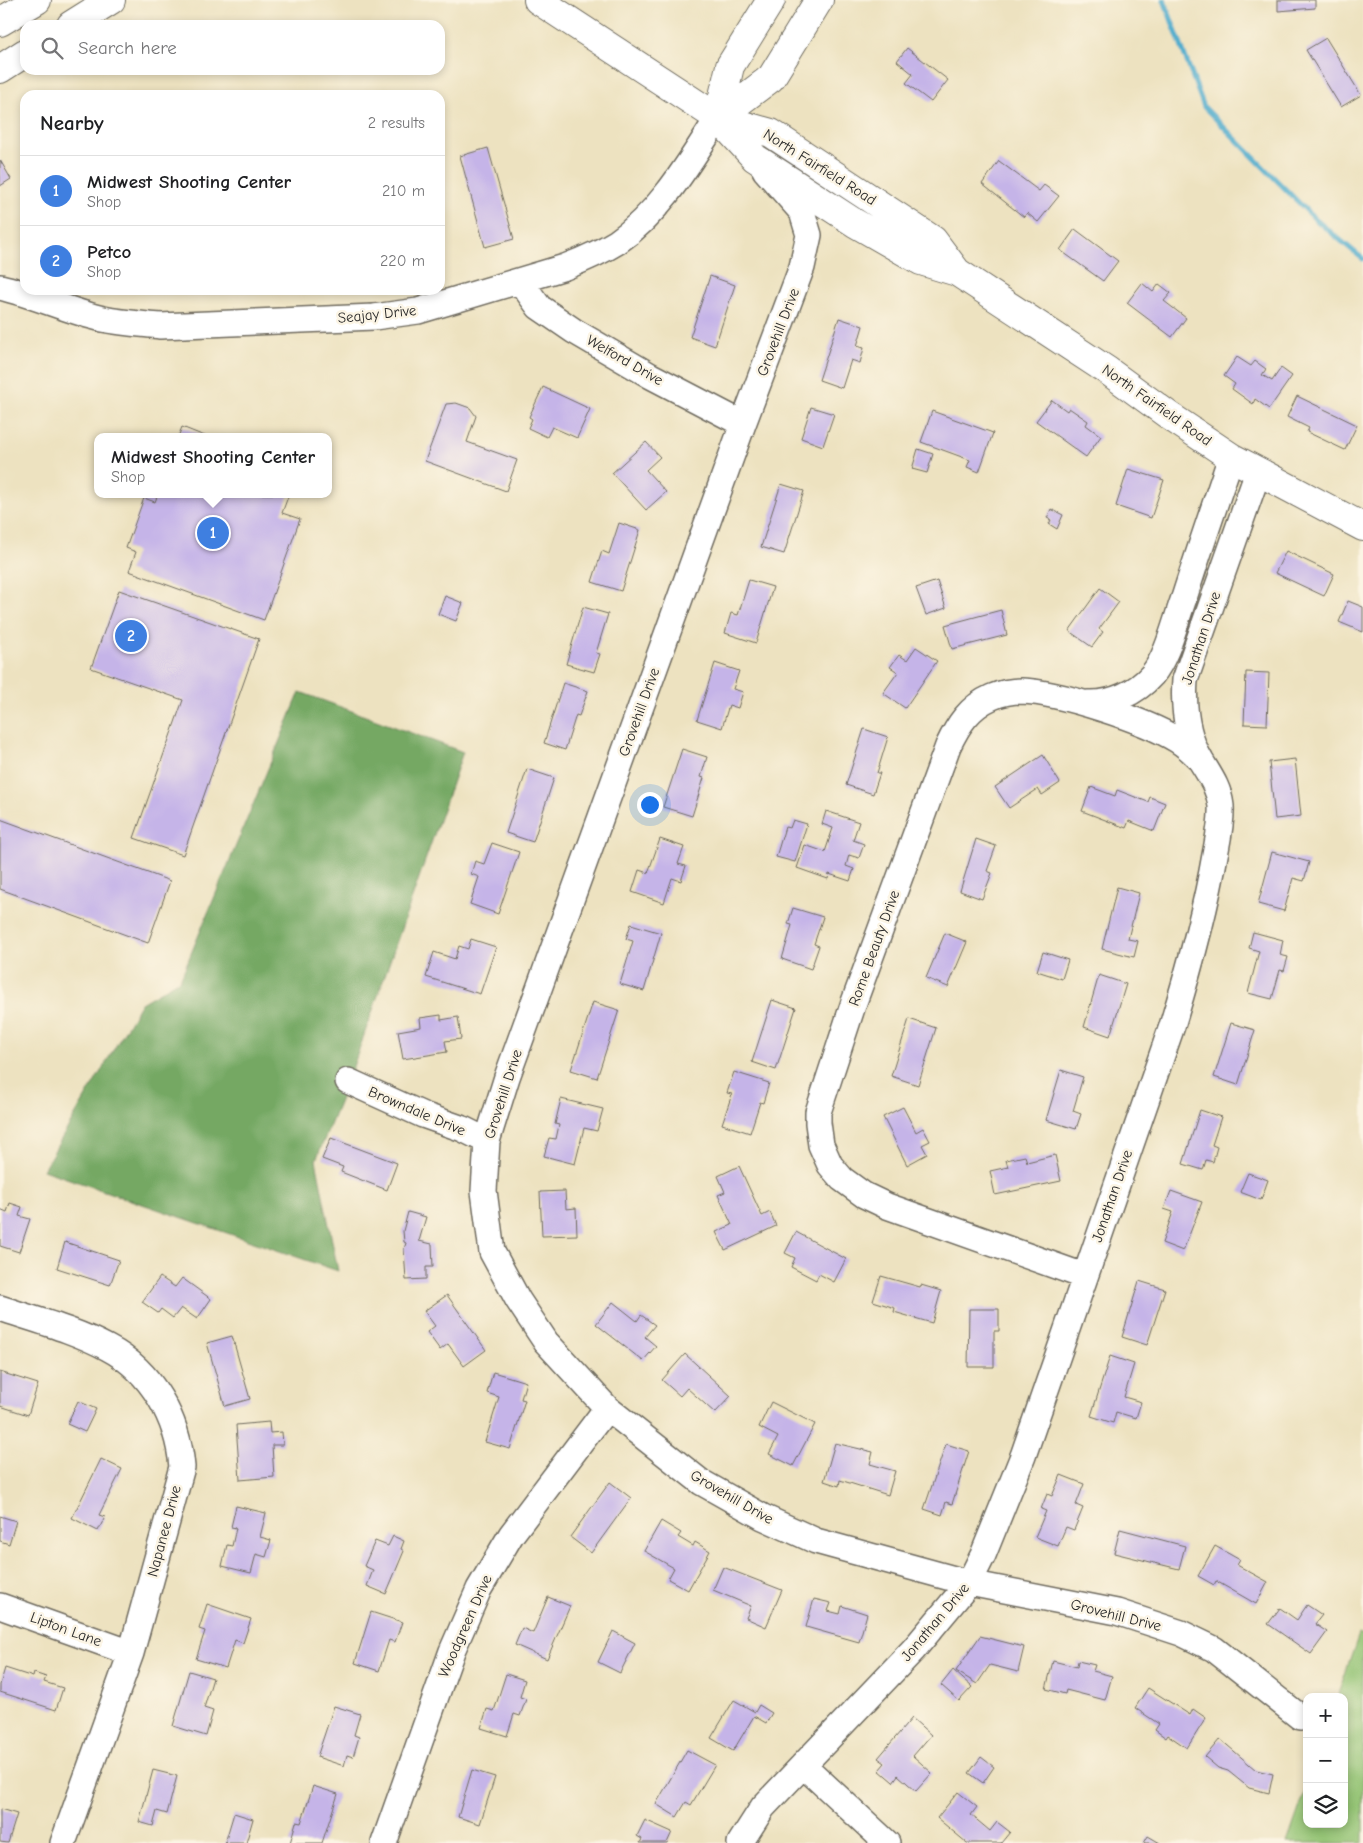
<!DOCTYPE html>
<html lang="en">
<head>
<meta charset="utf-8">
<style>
	body { margin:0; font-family:"Comic Neue",sans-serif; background:#f2f2f2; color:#202124 }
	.controls { position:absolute; right:15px; bottom:15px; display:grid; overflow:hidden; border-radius:10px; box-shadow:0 2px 8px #0003 }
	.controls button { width:45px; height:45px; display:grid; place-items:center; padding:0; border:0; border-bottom:1px solid #e0e0e0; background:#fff; color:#202124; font:25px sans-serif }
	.you { position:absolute; left:649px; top:804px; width:18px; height:18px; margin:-12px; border:4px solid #fff; border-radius:50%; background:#1a73e8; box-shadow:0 0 0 8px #1a73e833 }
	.badge { display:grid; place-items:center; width:32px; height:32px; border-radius:50%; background:#db2777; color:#fff; font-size:16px; font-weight:700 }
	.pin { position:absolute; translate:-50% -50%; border:2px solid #fff; box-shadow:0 1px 5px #0006 }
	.popup { position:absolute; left:94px; top:433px; width:238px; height:65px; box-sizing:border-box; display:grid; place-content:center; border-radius:10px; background:#fff; filter:drop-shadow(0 1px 4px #0005); font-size:16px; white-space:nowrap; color:#757577 }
	.popup b { font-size:19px; color:#202124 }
	.popup::after { content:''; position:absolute; left:50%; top:100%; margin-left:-10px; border:10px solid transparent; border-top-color:#fff }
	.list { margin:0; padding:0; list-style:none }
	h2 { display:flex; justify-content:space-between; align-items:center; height:65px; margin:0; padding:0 20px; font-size:21px }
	h2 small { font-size:16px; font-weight:400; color:#757577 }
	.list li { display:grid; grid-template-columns:32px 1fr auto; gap:15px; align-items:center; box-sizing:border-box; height:70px; padding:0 20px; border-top:1px solid #e0e0e0 }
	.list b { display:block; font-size:19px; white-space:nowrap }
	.list p { margin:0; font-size:16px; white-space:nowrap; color:#757577 }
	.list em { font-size:16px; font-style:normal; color:#757577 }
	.icon { flex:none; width:28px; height:28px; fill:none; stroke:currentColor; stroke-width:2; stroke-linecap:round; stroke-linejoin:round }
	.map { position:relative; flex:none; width:1363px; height:1843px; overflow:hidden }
	.search { position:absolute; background:#fff; box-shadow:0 2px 8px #0003; left:20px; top:20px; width:425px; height:55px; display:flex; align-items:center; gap:12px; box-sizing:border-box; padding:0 18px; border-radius:15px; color:#757577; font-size:19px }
	.panel { position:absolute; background:#fff; box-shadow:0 2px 8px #0003; left:20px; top:90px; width:425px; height:205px; border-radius:15px }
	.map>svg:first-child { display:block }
</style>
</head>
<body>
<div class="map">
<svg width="1363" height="1843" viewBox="0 0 1363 1843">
	<rect width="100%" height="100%" fill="#fcf5e5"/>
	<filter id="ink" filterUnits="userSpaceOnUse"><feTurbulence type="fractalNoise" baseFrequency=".02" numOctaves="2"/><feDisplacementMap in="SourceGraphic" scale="10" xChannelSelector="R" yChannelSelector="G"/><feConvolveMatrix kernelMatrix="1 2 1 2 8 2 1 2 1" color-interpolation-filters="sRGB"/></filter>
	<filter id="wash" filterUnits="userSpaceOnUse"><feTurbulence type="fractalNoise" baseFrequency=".0096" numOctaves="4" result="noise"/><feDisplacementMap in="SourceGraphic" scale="20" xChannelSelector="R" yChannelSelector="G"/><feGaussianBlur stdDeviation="1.12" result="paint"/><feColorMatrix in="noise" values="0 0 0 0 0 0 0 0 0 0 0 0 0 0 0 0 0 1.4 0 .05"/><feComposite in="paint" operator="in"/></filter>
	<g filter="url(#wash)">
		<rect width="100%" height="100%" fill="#ede2c0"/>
		<path fill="#92c272" stroke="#5e764e" d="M1359 1634 1363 1636V1843H1287L1307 1786V1824H1344V1697H1337Z"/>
		<path fill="#75a864" stroke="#506a48" d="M300 692 463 752 348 1081 316 1160 338 1271 43 1170 141 1003 180 980Z"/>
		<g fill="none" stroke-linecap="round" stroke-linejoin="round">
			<path stroke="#4eabcc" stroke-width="5" d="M1164 0 1204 107 1316 220 1363 259"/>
		</g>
		<g id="blocks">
			<path fill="#c5b4e8" d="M1278 0H1315V8L1278 11Z
				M1326 38 1361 95 1341 107 1306 50Z
				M907 48 948 80 931 102 906 83 913 74 897 61Z
				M488 148 514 239 485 247 460 156Z
				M0 160 11 179 0 186Z
				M999 161 1039 191 1044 185 1059 196 1038 222 1027 213 1024 217 982 184Z
				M1075 229 1118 261 1103 281 1060 250Z
				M710 276 735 285 715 346 690 337Z
				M1142 283 1153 292 1159 284 1171 293 1164 301 1186 318 1172 337 1127 303Z
				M839 318 863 326 857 346 864 348 860 363 851 360 842 388 819 380Z
				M1237 357 1251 366 1255 361 1266 369 1262 375 1272 381 1281 368 1292 376 1269 409 1255 399 1253 404 1232 389 1235 384 1224 376Z
				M543 387 590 409 577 438 552 427 547 437 528 428 532 419 529 417Z
				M1297 396 1357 425 1345 450 1307 432 1309 428 1287 417Z
				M1052 400 1067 411 1069 408 1088 421 1086 425 1101 436 1086 457 1036 421Z
				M456 403 470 408 476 416 467 442 517 460 506 491 425 461 446 404Z
				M811 407 834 414 823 446 801 438Z
				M932 411 993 433 979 472 967 467 970 460 921 442Z
				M182 427 207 437H178Z
				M646 442 660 457 646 470 666 492 646 510 612 473Z
				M918 449 933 454 927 473 912 469Z
				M1128 469 1164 480 1151 518 1116 506Z
				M781 484 804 491 784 554 761 547Z
				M158 494H289L282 513 300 519 264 620 129 571 136 552 126 548 144 498 155 502Z
				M1051 509 1063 515 1057 529 1049 524 1051 520 1047 518Z
				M619 523 640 530 621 591 592 582 602 551 609 554Z
				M1286 551 1334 574 1324 596 1275 573Z
				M749 580 773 587 756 643 725 633 731 613 738 615Z
				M937 581 946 608 926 615 916 588Z
				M1100 588 1119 602 1099 629 1103 632 1092 647 1069 631Z
				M119 590 259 639 183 855 134 838 183 700 91 668Z
				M445 596 463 603 456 621 438 614Z
				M1348 601 1363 607V632L1339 622Z
				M583 607 608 614 596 653 600 654 594 672 566 664Z
				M1001 610 1007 635 952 649 945 625Z
				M916 647 937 661 905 708 883 693 898 672 890 667 899 655 907 660Z
				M715 663 739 671 733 689 743 692 738 708 729 705 722 728 697 720Z
				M1246 672 1269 673 1267 725 1244 724Z
				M563 683 588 691 579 716 576 715 565 750 544 743Z
				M864 729 888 737 877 773H880L873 794 846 785Z
				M682 749 707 757 701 777 704 778 692 816 663 807Z
				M1043 755 1060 783 1042 795 1038 789 1009 808 995 787Z
				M1295 759 1301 816 1275 819 1269 762Z
				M527 769 554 778 533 842 506 833Z
				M1091 787 1115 796 1117 790 1148 802 1150 797 1165 803 1154 831 1129 821 1126 828 1082 811Z
				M826 811 859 822 853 840 864 844 859 858 849 855 846 866 854 869 850 881 829 874 828 879 797 868 805 845 825 852 833 828 822 824Z
				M0 819 170 881 148 943 0 889Z
				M793 820 807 824 795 862 776 857 785 827 790 828Z
				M660 839 684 847 678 864 686 866 681 881 672 878 664 903 632 892 639 870 648 873Z
				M976 839 996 846 987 871 992 873 982 899 960 891Z
				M492 843 519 852 498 914 470 904 479 877 471 874 475 861 484 864Z
				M1272 852 1309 862 1304 881 1293 878 1284 911 1258 904Z
				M1117 887 1139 893 1128 939 1138 941 1134 957 1102 949Z
				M793 908 823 917 814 944 819 946 811 969 782 959 792 925 788 924Z
				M631 924 661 933 644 991 620 984 633 941 626 939Z
				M1253 932 1283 940 1280 955 1288 957 1284 971 1280 970 1272 999 1248 993 1259 951 1249 948Z
				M945 933 967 942 948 987 926 978Z
				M471 939 496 947 480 994 426 977 434 952 455 959 459 946 468 949Z
				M1043 952 1068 960 1062 979 1037 971Z
				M1099 975 1126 984 1110 1036 1084 1027Z
				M772 1000 796 1008 776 1070 752 1062Z
				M593 1002 619 1010 597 1078 571 1070Z
				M441 1015V1020L458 1017 461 1039 445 1041 447 1052 403 1059 398 1031 421 1027 420 1018Z
				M909 1019 936 1028 918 1085 891 1076Z
				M1231 1023 1255 1030 1238 1085 1214 1077Z
				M1061 1070 1083 1077 1073 1111 1081 1114 1076 1129 1046 1120Z
				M734 1072 769 1083 763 1103 760 1102 750 1133 722 1124 732 1094 727 1093Z
				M561 1099 603 1109 597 1131 584 1128 575 1164 544 1156 549 1138 556 1139 559 1125 555 1124Z
				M903 1107 916 1132 923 1128 930 1141 922 1145 927 1154 907 1165 883 1117Z
				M1200 1110 1221 1117 1212 1145 1217 1147 1213 1162 1206 1160 1203 1170 1183 1164Z
				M331 1138 397 1163 387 1190 341 1172 343 1167 322 1159Z
				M1055 1155 1061 1181 995 1195 990 1171 1008 1167 1006 1160 1025 1156 1027 1162Z
				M739 1166 762 1216 770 1212 776 1226 725 1250 716 1232 732 1225 718 1195 725 1192 718 1176Z
				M1248 1173 1268 1180 1261 1200 1240 1192Z
				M565 1191 566 1209 576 1208 577 1235 542 1236 540 1192Z
				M1171 1191 1202 1202 1183 1251 1162 1243 1173 1212 1164 1209Z
				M10 1203 22 1207 19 1216 30 1219 19 1252 0 1246V1209L7 1212Z
				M408 1212 426 1217 419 1241 432 1244 433 1267H426V1279L406 1280 404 1249 406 1243 404 1242 403 1231Z
				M796 1232 846 1259 834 1282 819 1274 816 1280 791 1267 795 1258 785 1253Z
				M65 1242 119 1260 110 1285 57 1268Z
				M881 1276 920 1287 921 1285 941 1291 932 1323 894 1312 895 1308 873 1301Z
				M160 1277 175 1287 182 1278 211 1299 197 1319 181 1308 173 1318 161 1309 158 1313 142 1302Z
				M1139 1281 1165 1289 1147 1345 1122 1337Z
				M447 1295 486 1350 464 1366 448 1344 440 1350 427 1332 435 1326 424 1311Z
				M613 1302 637 1321 641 1315 655 1325 645 1337 656 1346 643 1361 596 1324Z
				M969 1309H999V1331H994V1367H968Z
				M232 1336 250 1399 225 1406 207 1343Z
				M685 1354 731 1396 715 1413 687 1388 680 1396 662 1380Z
				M1110 1356 1134 1364 1124 1397 1141 1402 1136 1418 1116 1412 1113 1423 1091 1416Z
				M0 1372 38 1384 28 1415 0 1406Z
				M493 1372 526 1382 521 1399 525 1400 510 1449 485 1442 499 1397 487 1393Z
				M78 1401 96 1409 85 1432 67 1424Z
				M771 1402 815 1424 793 1466 769 1454 778 1437 759 1427Z
				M269 1422 270 1433 282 1432 283 1445H272L274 1477 240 1480 236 1425Z
				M835 1443 873 1452 870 1464 895 1471 888 1495 840 1480 839 1486 824 1481Z
				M946 1444 969 1451 952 1504 946 1502 942 1515 924 1509Z
				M101 1459 122 1469 99 1515 105 1517 98 1531 72 1518Z
				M1061 1475 1084 1484 1076 1505 1083 1508 1074 1530 1066 1527 1058 1546 1035 1537 1046 1511 1041 1509 1047 1494 1052 1496Z
				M610 1482 631 1498 591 1553 570 1537Z
				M236 1506 266 1513 260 1537 271 1540 266 1557 256 1554 251 1573 222 1566 227 1545 232 1546 236 1528 231 1527Z
				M0 1516 16 1521 9 1544 0 1541Z
				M661 1521 681 1533 678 1537 693 1546 695 1542 710 1551 688 1590 668 1579 674 1568 644 1551Z
				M1120 1529 1185 1546 1179 1569 1114 1553Z
				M393 1536 404 1541 401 1549 404 1551 386 1594 367 1586 373 1570 364 1566 375 1541 388 1546Z
				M1215 1546 1240 1560 1237 1565 1268 1582 1256 1604 1216 1581 1214 1585 1198 1576Z
				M723 1567 782 1590 766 1627 746 1618 751 1606 713 1590Z
				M548 1597 570 1606 547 1659 515 1645 522 1628 533 1633Z
				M814 1599 831 1603 828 1611 840 1614 842 1606 867 1614 859 1642 806 1627Z
				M207 1604 251 1619 243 1643 235 1640 226 1668 196 1659 205 1631 199 1629Z
				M1307 1605 1322 1615 1315 1624 1327 1632 1311 1654 1268 1624 1280 1608 1297 1620Z
				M371 1612 402 1622 395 1642 389 1640 379 1671 355 1663Z
				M613 1631 635 1643 620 1673 598 1662Z
				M980 1636 1024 1647 1018 1672 990 1665 977 1684 956 1671Z
				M1053 1661 1077 1667 1078 1661 1095 1665 1093 1671 1112 1676 1105 1700 1066 1690 1065 1694 1046 1689Z
				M5 1668 33 1677 34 1673 46 1677 44 1682 63 1688 56 1710 0 1692V1685Z
				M953 1670 972 1687 959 1701 941 1685Z
				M189 1671 213 1678 204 1708 213 1711 206 1736 173 1726Z
				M506 1674 525 1680 520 1697 526 1699 520 1716 514 1714 507 1736 481 1728 487 1709 494 1711Z
				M1148 1688 1190 1715 1193 1709 1206 1718 1187 1748 1168 1735 1166 1738 1155 1730 1159 1724 1135 1708Z
				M734 1700 755 1712 759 1705 772 1713 766 1723 754 1716 733 1751 711 1738Z
				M334 1706 360 1714 354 1735 359 1737 353 1757 347 1755 344 1766 317 1757Z
				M912 1718 931 1735 913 1756 932 1773 916 1791 898 1775 893 1782 879 1770 885 1763 878 1758Z
				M1220 1739 1256 1770 1273 1774 1269 1793 1249 1788 1228 1771 1218 1768 1205 1757Z
				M687 1750 715 1765 691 1805 686 1802 677 1817 656 1804Z
				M981 1757 994 1767 983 1783 969 1773Z
				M153 1770 177 1776 167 1814 157 1811 153 1826 139 1822Z
				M472 1770 495 1777 480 1824 458 1817Z
				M313 1786 338 1794 322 1843H290L296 1822 301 1823Z
				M958 1792 977 1807 971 1815 990 1831 997 1822 1010 1832 1001 1843H967L937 1818Z
				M0 1809 17 1814 8 1843 0 1842Z
				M234 1813 253 1819 246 1843H225Z
				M645 1820 672 1832 667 1843H640L642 1839 637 1836Z
				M1148 1836 1160 1843H1144Z"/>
		</g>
	</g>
	<g filter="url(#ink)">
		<use href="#blocks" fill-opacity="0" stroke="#6f6b5f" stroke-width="1"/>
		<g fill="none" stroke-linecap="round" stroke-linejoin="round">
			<defs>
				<path id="minor" d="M765 170 802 212 809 235 802 267 743 424 507 1077 487 1141 484 1191 492 1252 518 1300 546 1342 607 1408 701 1482 763 1517 816 1541 969 1583 1117 1612 1181 1633 1214 1649 1300 1717
					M520 281 539 307 574 331 651 376 743 424
					M0 287C35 295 68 311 103 319 122 323 141 324 160 326L374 317 418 311 565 267C583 260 601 252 617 242 661 212 690 161 718 118
					M1088 703C1112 704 1136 693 1152 675 1168 656 1175 622 1184 598 1199 551 1215 504 1231 457
					M348 1081 423 1115 463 1129 487 1141
					M1084 1276 887 1206 864 1195 842 1179 830 1165 821 1145 818 1123V1112L854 1002 948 746C958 725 969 707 992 697 1001 693 1012 691 1022 691 1058 692 1145 720 1177 740 1185 745 1193 752 1200 759
					M0 1308C36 1320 75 1330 108 1348 152 1371 178 1419 182 1467L131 1653 63 1843
					M0 1606 131 1653
					M803 1765 887 1843
					M384 1843 452 1651 479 1589 511 1535 607 1408
					M740 1843 763 1807 914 1649 969 1583 983 1555 1023 1456 1172 1026C1189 970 1205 913 1215 855 1218 839 1222 822 1221 806 1219 788 1210 776 1201 761 1187 737 1183 708 1185 680L1258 472"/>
				<path id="major" d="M538 0 718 118 755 158 855 223 921 261 957 272 1108 371 1171 417 1231 457 1363 527
					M718 118 771 133 933 240 957 272"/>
				<path id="highway" d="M0 22 37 0
					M71 25 111 0
					M0 69 25 53
					M718 118 771 78 819 0
					M718 118 730 66 771 0"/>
			</defs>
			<use href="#minor" stroke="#6f6b5f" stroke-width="28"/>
			<use href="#major" stroke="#6f6b5f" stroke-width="30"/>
			<use href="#highway" stroke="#6f6b5f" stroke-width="30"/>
			<use href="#minor" stroke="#fff" stroke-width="25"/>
			<use href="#major" stroke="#fff" stroke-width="28"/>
			<use href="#highway" stroke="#fff" stroke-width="28"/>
		</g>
	</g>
	<g text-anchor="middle" stroke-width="5" stroke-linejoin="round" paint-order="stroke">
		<g font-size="15" fill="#2b2b2b" stroke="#fcf5e5">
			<text transform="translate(820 167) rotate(32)" y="5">North Fairfield Road</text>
			<text transform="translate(377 314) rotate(-6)" y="5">Seajay Drive</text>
			<text transform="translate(778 332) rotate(-69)" y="5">Grovehill Drive</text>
			<text transform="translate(625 360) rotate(30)" y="5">Welford Drive</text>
			<text transform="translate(1157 405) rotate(35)" y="5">North Fairfield Road</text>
			<text transform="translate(1201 638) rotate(-72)" y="5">Jonathan Drive</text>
			<text transform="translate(639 712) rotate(-70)" y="5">Grovehill Drive</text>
			<text transform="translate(874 948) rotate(-70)" y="5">Rome Beauty Drive</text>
			<text transform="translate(503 1094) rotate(-72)" y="5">Grovehill Drive</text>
			<text transform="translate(417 1111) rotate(23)" y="5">Browndale Drive</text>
			<text transform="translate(1112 1196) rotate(-71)" y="5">Jonathan Drive</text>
			<text transform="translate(732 1497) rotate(30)" y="5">Grovehill Drive</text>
			<text transform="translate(164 1531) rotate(-75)" y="5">Napanee Drive</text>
			<text transform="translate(1116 1615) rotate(14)" y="5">Grovehill Drive</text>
			<text transform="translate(935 1622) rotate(-50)" y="5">Jonathan Drive</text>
			<text transform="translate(465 1626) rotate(-66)" y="5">Woodgreen Drive</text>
			<text transform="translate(66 1629) rotate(20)" y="5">Lipton Lane</text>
		</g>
	</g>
</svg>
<div class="controls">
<button>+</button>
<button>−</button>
<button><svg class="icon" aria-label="layers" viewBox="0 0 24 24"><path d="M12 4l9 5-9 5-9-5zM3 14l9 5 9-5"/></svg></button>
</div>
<div class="you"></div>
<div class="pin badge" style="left:213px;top:533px;background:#3f7fe0">1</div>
<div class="popup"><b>Midwest Shooting Center</b>Shop</div>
<div class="pin badge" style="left:131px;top:636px;background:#3f7fe0">2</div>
<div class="search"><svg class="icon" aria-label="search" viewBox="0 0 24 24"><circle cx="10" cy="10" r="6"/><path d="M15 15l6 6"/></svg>Search here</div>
<section class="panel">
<h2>Nearby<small>2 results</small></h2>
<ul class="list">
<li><span class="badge" style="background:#3f7fe0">1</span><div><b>Midwest Shooting Center</b><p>Shop</p></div><em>210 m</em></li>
<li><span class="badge" style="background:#3f7fe0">2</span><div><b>Petco</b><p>Shop</p></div><em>220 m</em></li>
</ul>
</section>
</div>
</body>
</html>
